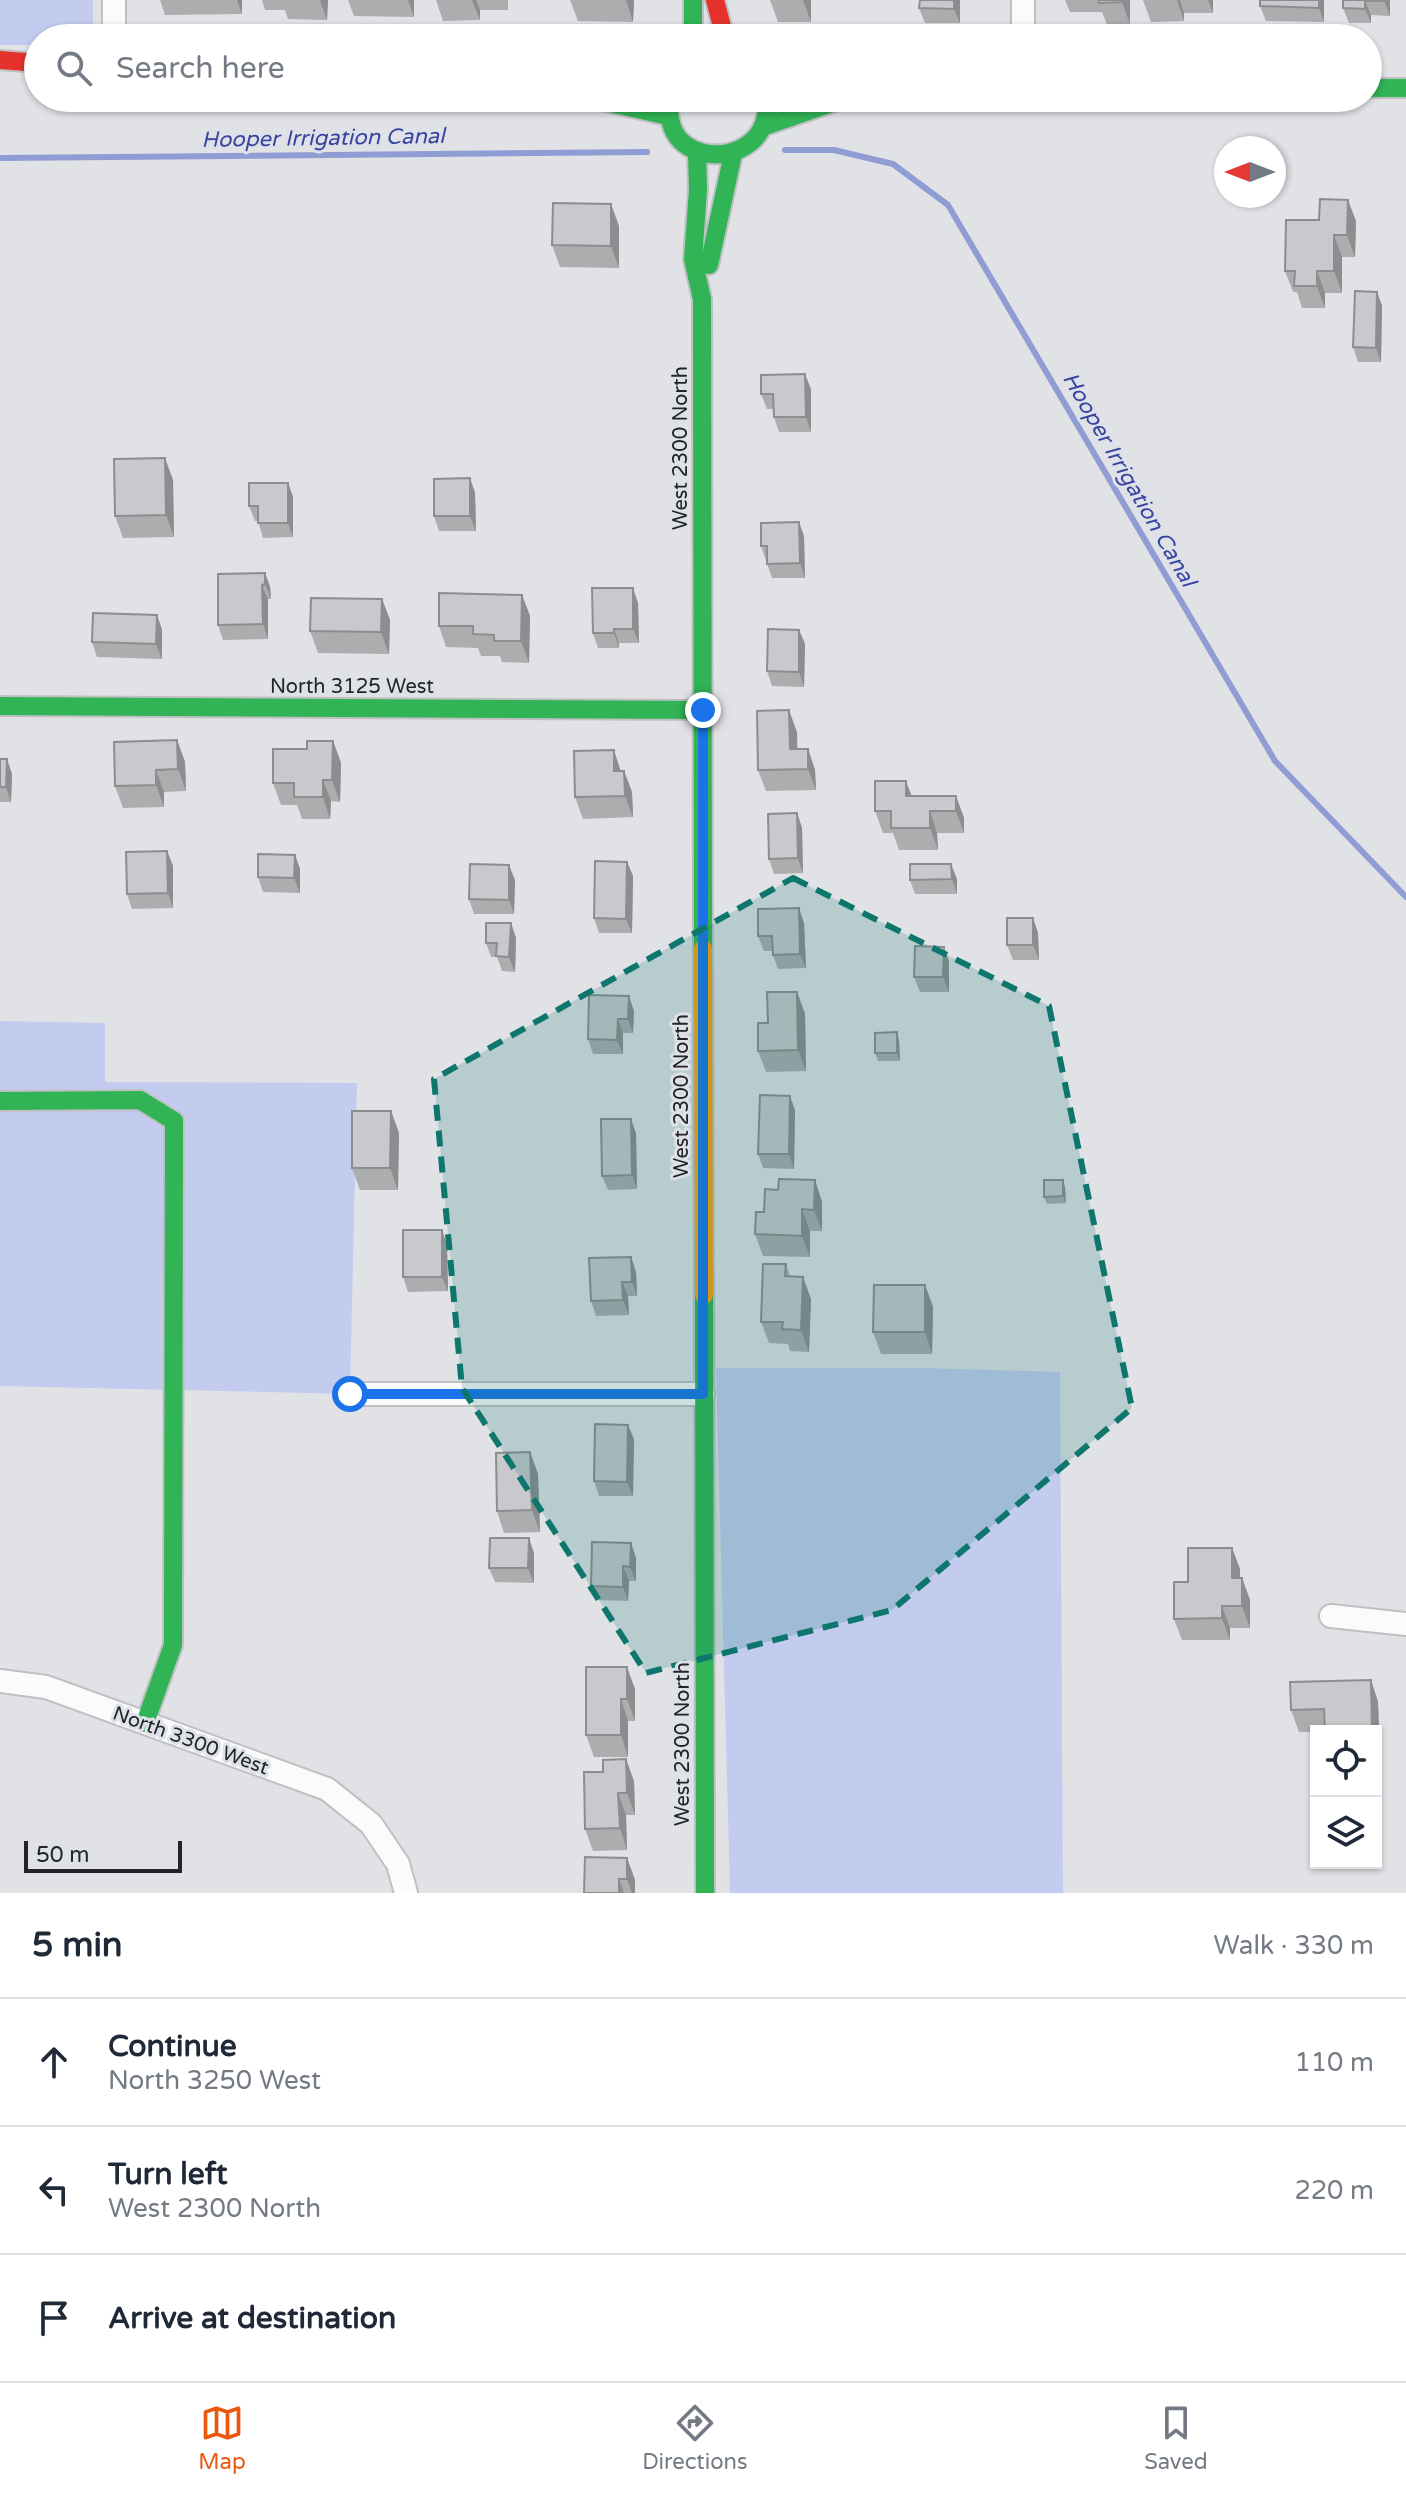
<!DOCTYPE html>
<html lang="en">
<head>
<meta charset="utf-8">
<style>
	body { margin:0; font-family:"Varela Round",sans-serif; background:#f6f6f7; color:#1f2937 }
	.controls { position:absolute; right:24px; bottom:24px; display:grid; overflow:hidden; border-radius:0px; box-shadow:0 2px 6px #0004 }
	.controls button { width:72px; height:72px; display:grid; place-items:center; padding:0; border:0; border-bottom:2px solid #e0e1e3; background:#fff; color:#1f2937; font:40px sans-serif }
	.compass { position:absolute; left:1214px; top:136px; width:72px; height:72px; border-radius:50%; background:#fff; box-shadow:0 2px 6px #0004; rotate:270deg }
	.scale { position:absolute; left:24px; bottom:20px; width:158px; box-sizing:border-box; padding-left:8px; border:4px solid #232427; border-top:0; font-size:22px; line-height:28px; white-space:nowrap; color:#232427; -webkit-text-stroke:6px #dfe1e8; paint-order:stroke }
	.stop { position:absolute; width:24px; height:24px; margin:-18px; border:6px solid #1a73e8; border-radius:50%; background:#fff }
	.stop.end { background:#1a73e8; border-color:#fff; box-shadow:0 2px 8px #0008 }
	.list { margin:0; padding:0; list-style:none }
	h2 { display:flex; justify-content:space-between; align-items:center; height:104px; margin:0; padding:0 32px; font-size:34px }
	h2 small { font-size:26px; font-weight:400; color:#747a83 }
	.list li { display:grid; grid-template-columns:52px 1fr auto; gap:24px; align-items:center; box-sizing:border-box; height:128px; padding:0 32px; border-top:2px solid #e0e1e3 }
	.list b { display:block; font-size:30px; white-space:nowrap }
	.list p { margin:0; font-size:26px; white-space:nowrap; color:#747a83 }
	.list em { font-size:26px; font-style:normal; color:#747a83 }
	.icon { flex:none; width:44px; height:44px; fill:none; stroke:currentColor; stroke-width:2; stroke-linecap:round; stroke-linejoin:round }
	.map { position:relative; flex:none; width:1406px; height:1893px; overflow:hidden }
	.search { position:absolute; background:#fff; box-shadow:0 2px 6px #0004; left:24px; right:24px; top:24px; height:88px; display:flex; align-items:center; gap:20px; box-sizing:border-box; padding:0 28px; border-radius:44px; color:#747a83; font-size:30px }
	.sheet { height:488px; background:#fff }
	nav { display:flex; justify-content:space-around; align-items:center; box-sizing:border-box; height:112px; border-top:2px solid #e0e1e3; background:#fff; font-size:22px; color:#747a83 }
	nav a { display:grid; justify-items:center; gap:4px }
	nav .on { color:#ea580c }
	.map>svg:first-child { display:block }
</style>
</head>
<body>
<div class="map">
<svg width="1406" height="1893" viewBox="0 0 1406 1893">
	<rect width="100%" height="100%" fill="#e1e2e6"/>
	<path fill="#c3ccef" d="M0 0H93V38H38V45H0Z
		M0 1021 105 1023V1082L357 1083 350 1394 0 1386Z
		M716 1368H920L1060 1372 1063 1893H730Z"/>
	<g fill="none" stroke-linecap="round" stroke-linejoin="round">
		<path stroke="#909dd4" stroke-width="6" d="M785 150H834L893 164 948 205 1275 761 1406 897
			M0 158 647 152"/>
		<defs>
			<path id="street" d="M114 38V0
				M1023 38V0
				M350 1394H703
				M1331 1616 1406 1624
				M0 1681 46 1687 327 1789 371 1824 398 1864 406 1893"/>
			<path id="fast" d="M693 0V38
				M1368 88H1406
				M588 98 668 116
				M668 98C669 113 669 128 680 140 704 165 753 156 764 123 767 116 767 106 768 98
				M765 126 846 98
				M697 152 698 190 693 259 702 299 703 949
				M709 265 733 154
				M0 706 703 710
				M0 1101 140 1100 174 1121 173 1645 145 1723
				M704 1295 705 1893"/>
			<path id="slow" d="M703 949 704 1295"/>
			<path id="jam" d="M715 0 725 38
				M0 60 38 63"/>
		</defs>
		<use href="#street" stroke="#c0c0c3" stroke-width="26"/>
		<use href="#fast" stroke="#c0c0c3" stroke-width="22"/>
		<use href="#slow" stroke="#c0c0c3" stroke-width="22"/>
		<use href="#jam" stroke="#c0c0c3" stroke-width="22"/>
		<use href="#street" stroke="#fafbfb" stroke-width="22"/>
		<use href="#fast" stroke="#30b455" stroke-width="18"/>
		<use href="#slow" stroke="#ff9f0a" stroke-width="18"/>
		<use href="#jam" stroke="#e5322d" stroke-width="18"/>
	</g>
	<path fill="#acadaf" d="M160 0H242V14L165 15Z
		M262 0H328L327 20 288 19 285 10H265Z
		M348 0H414V17L354 16Z
		M436 0H508V10H480V20L443 21Z
		M570 0H634L633 22 578 21Z
		M770 0H811V22H778Z
		M960 0V23H925L919 8Z
		M1065 0H1130V24L1107 25 1102 12H1070Z
		M1143 0H1213V13H1184V21L1151 22Z
		M1260 0H1324V22L1266 21 1260 6Z
		M1343 0H1390V16L1371 15V23H1349L1343 8Z
		M1286 220 1356 221 1355 257H1342V293H1325V308H1302L1297 292H1293L1285 271Z
		M619 226V268L560 267 552 245Z
		M1377 292 1382 306 1381 362H1358L1353 347Z
		M811 389V432H779L774 417 773 409H767L761 394Z
		M470 478 475 493 476 531H439L434 516Z
		M173 480 174 537 123 538 115 516Z
		M288 483 293 497V537L263 538 258 521H255L249 506Z
		M804 536 805 578H772L761 546Z
		M265 573 270 587 271 599H268V639L223 640 218 625Z
		M522 595 530 616 529 663 502 662 500 656H481L478 648 446 647 439 626Z
		M382 599 390 620 389 654 318 653 310 631Z
		M638 603 639 643H619V648H598L593 633Z
		M157 615 162 630V659L97 657 92 642Z
		M799 630 805 644 804 687 772 686 767 671Z
		M797 732V749H808L815 770 816 790 766 791 758 770Z
		M177 740 185 762 186 791 164 792V807L123 808 115 786Z
		M333 741 341 763 340 802 331 801 330 819H302L297 805H281L273 783Z
		M0 759 12 774 11 802H0Z
		M621 771H624L632 792 633 817 583 819 575 797Z
		M912 796H956L964 818V833H937L938 850H899L893 833H883L875 811Z
		M797 813 802 828 803 873 774 874 769 859Z
		M167 851 173 866V908L132 909 127 894Z
		M295 855 300 869V893L263 892 258 877Z
		M627 862 633 876 632 933H599L594 918Z
		M957 879V894H915L910 880Z
		M515 880 514 914H474L469 899Z
		M1033 918 1038 933 1039 960H1013L1007 945Z
		M511 923 516 938 515 972 502 971 497 957H491L486 943Z
		M804 923 806 968 778 969 773 955 772 951H764L758 936Z
		M949 961V992H920L914 977Z
		M797 992 805 1014 806 1071 766 1072 758 1051 768 1023Z
		M589 995 634 1011 633 1033H623V1054H593L588 1039Z
		M899 1040 900 1061H878L875 1053Z
		M795 1110 794 1169 763 1168 758 1154Z
		M391 1111 399 1133 398 1190H360L352 1168Z
		M636 1133 637 1189 608 1190 602 1176Z
		M815 1180 822 1202V1231H810V1257L763 1256 755 1234 764 1212 778 1190Z
		M1065 1187 1066 1203 1047 1204 1044 1197Z
		M442 1230 447 1245 448 1291 408 1292 403 1277Z
		M631 1257 636 1272 637 1296H628L629 1315 596 1316 591 1301Z
		M786 1264 790 1276 811 1299 809 1352 790 1351 788 1344 769 1343 761 1322Z
		M925 1285 933 1307 932 1354H881L873 1332Z
		M634 1439 633 1496H599L594 1481Z
		M530 1452 538 1474 540 1532 504 1533 497 1511Z
		M631 1543 636 1558V1581H629L628 1601 596 1600 591 1586Z
		M1232 1548 1240 1569V1578H1242L1250 1600V1628H1230V1640H1182L1174 1619 1188 1582Z
		M534 1553V1583L495 1582 489 1568Z
		M586 1667 635 1689V1721H628V1757H594L586 1735Z
		M1371 1680 1378 1702 1380 1758H1376V1731L1299 1732 1291 1710Z
		M584 1772 634 1781 635 1815H626L627 1850 593 1851 585 1829Z
		M627 1858 635 1880V1893H584Z"/>
	<path fill="#8c8d8f" d="M237 0H242V14Z
		M320 0H328L327 20Z
		M408 0H414V17Z
		M472 0H476L480 10V20Z
		M626 0H634L633 22Z
		M803 0H811V22Z
		M954 0H960V23L954 9Z
		M1122 0H1130V24L1122 2Z
		M1177 0H1180L1184 13V21Z
		M1208 0H1213V13Z
		M1319 0H1324V22L1319 8Z
		M1384 0H1390V16Z
		M1365 1 1371 15V23L1365 9Z
		M1348 200 1356 221 1355 257 1347 235Z
		M611 204 619 226V268L611 246Z
		M1334 235 1342 257V293L1334 271Z
		M1317 271 1325 293V308L1317 286Z
		M1377 292 1382 306 1381 362 1376 348Z
		M805 374 811 389V432L806 417Z
		M165 458 173 480 174 537 166 515Z
		M470 478 475 493 476 531 470 516Z
		M288 483 293 497V537L288 523Z
		M799 522 804 536 805 578 800 563Z
		M265 573 270 587 271 599 265 584Z
		M262 585 268 599V639L263 624Z
		M633 588 638 603 639 643 633 629Z
		M522 595 530 616 529 663 521 641Z
		M382 599 390 620 389 654 381 632Z
		M157 615 162 630V659L156 644Z
		M614 629 619 643V648L614 633Z
		M799 630 805 644 804 687 799 672Z
		M789 710 797 732 798 771 790 749Z
		M177 740 185 762 186 791 178 769Z
		M333 741 341 763 340 802 332 780Z
		M808 749 815 770 816 790 808 769Z
		M614 750 621 772 614 771Z
		M7 759 12 774 11 802 6 787Z
		M156 770 164 792V807L156 785Z
		M624 771 632 792 633 817 625 796Z
		M323 780 331 801 330 819 323 797Z
		M906 781 914 802 906 796Z
		M956 796 964 818V833L956 811Z
		M930 811 937 833 938 850 930 828Z
		M797 813 802 828 803 873 798 858Z
		M167 851 173 866V908L168 893Z
		M295 855 300 869V893L294 878Z
		M627 862 633 876 632 933 626 919Z
		M951 864 957 879V894L952 879Z
		M509 865 515 880 514 914 509 900Z
		M799 908 804 923 806 968 800 954Z
		M1033 918 1038 933 1039 960 1033 945Z
		M511 923 516 938 515 972 509 957Z
		M944 947 949 961V992L943 977Z
		M797 992 805 1014 806 1071 798 1050Z
		M629 996 634 1011 633 1033 628 1019Z
		M618 1019 623 1033V1054L617 1040Z
		M897 1032 899 1040 900 1061 897 1053Z
		M790 1096 795 1110 794 1169 789 1154Z
		M391 1111 399 1133 398 1190 390 1168Z
		M631 1119 636 1133 637 1189 632 1175Z
		M815 1180 822 1202V1231L814 1210Z
		M1063 1180 1065 1187 1066 1203 1063 1196Z
		M802 1209 810 1231V1257L802 1236Z
		M442 1230 447 1245 448 1291 442 1277Z
		M631 1257 636 1272 637 1296 632 1282Z
		M803 1277 811 1299 809 1352 801 1330Z
		M622 1282 628 1296 629 1315 623 1300Z
		M925 1285 933 1307 932 1354 925 1332Z
		M628 1425 634 1439 633 1496 627 1482Z
		M530 1452 538 1474 540 1532 532 1510Z
		M529 1538 534 1553V1583L528 1568Z
		M631 1543 636 1558V1581L630 1567Z
		M1232 1548 1240 1569V1600L1232 1578Z
		M623 1566 629 1581 628 1601 623 1587Z
		M1242 1578 1250 1600V1628L1242 1606Z
		M1222 1606 1230 1628V1640L1222 1618Z
		M627 1667 635 1689V1721L627 1699Z
		M1371 1680 1378 1702 1380 1758 1376 1748V1731H1372Z
		M621 1699 628 1721V1757L621 1735Z
		M626 1759 634 1781 635 1815 627 1793Z
		M618 1793 626 1815 627 1850 620 1828Z
		M627 1858 635 1880V1893H632L627 1879Z
		M619 1879 624 1893H619Z"/>
	<path fill="#c8c9cc" stroke="#8c8d8f" stroke-width="2" d="M920 0H954V9L919 8Z
		M1099 0H1122V2L1099 3Z
		M1260 0H1319V8L1260 6Z
		M1343 0H1384V1H1365V9L1343 8Z
		M1320 199 1348 200 1347 235H1334V271H1317V286H1294L1295 271H1285L1286 220H1319Z
		M553 203 611 204V246L552 245Z
		M1355 291 1377 292 1376 348 1353 347Z
		M805 374 806 417H774L773 394H761V375Z
		M165 458 166 515 115 516 114 459Z
		M470 478V516H434V479Z
		M249 483H288V523H258V506H249Z
		M799 522 800 563 767 564V546H761V523Z
		M265 573V584L262 585 263 624 218 625V574Z
		M592 588H633V629H614V633H593Z
		M439 593 522 595 521 641H494V635L473 634V626H439Z
		M311 598 382 599 381 632 310 631Z
		M93 613 157 615 156 644 92 642Z
		M768 629 799 630V672L767 671Z
		M789 710 790 749H808V769L758 770 757 711Z
		M177 740 178 769 156 770V785L115 786 114 742Z
		M307 741H333L332 780H323V797H294V783H273V749H307Z
		M614 750V771H624L625 796 575 797 574 751Z
		M0 759H7L6 787H0Z
		M875 781H906V796H956V811H930V828H891V811H875Z
		M797 813 798 858 769 859 768 814Z
		M167 851 168 893 127 894 126 852Z
		M258 854 295 855 294 878 258 877Z
		M595 861 627 862 626 919 594 918Z
		M470 864 509 865V900L469 899Z
		M910 864H951L952 879 910 880Z
		M799 908 800 954 773 955 772 936H758V909Z
		M1007 918H1033V945H1007Z
		M486 923H511L509 957 496 956 497 943H486Z
		M915 946 944 947 943 977H914Z
		M767 992H797L798 1050 758 1051V1023H768Z
		M589 995 629 996 628 1019H618L617 1040 588 1039Z
		M897 1032V1053H875V1033Z
		M760 1095 790 1096 789 1154H758Z
		M352 1111H391L390 1168H352Z
		M601 1119H631L632 1175 602 1176Z
		M779 1179 815 1180 814 1210 802 1209V1236L755 1234 756 1212H764L765 1189 778 1190Z
		M1044 1180H1063V1196L1044 1197Z
		M403 1230H442V1277H403Z
		M631 1257 632 1282H622L623 1300 591 1301 589 1258Z
		M763 1264H786L785 1276 803 1277 801 1330 782 1329 783 1322H761Z
		M874 1285H925V1332H873Z
		M595 1424 628 1425 627 1482 594 1481Z
		M530 1452 532 1510 497 1511 496 1453Z
		M490 1538H529L528 1568H489Z
		M592 1542 631 1543 630 1567 623 1566V1587L591 1586Z
		M1188 1548H1232V1578H1242V1606H1222V1618L1174 1619V1582H1188Z
		M586 1667H627V1699H621V1735H586Z
		M1371 1680 1372 1731H1325L1324 1709 1291 1710 1290 1682Z
		M626 1759 627 1793H618L620 1828 585 1829 584 1772H603V1760Z
		M585 1857 627 1858V1879H619V1893H584Z"/>
	<g fill="none" stroke-linecap="round" stroke-linejoin="round">
		<path stroke="#1a73e8" stroke-width="10" d="M350 1394H703V710"/>
	</g>
	<path fill="#0f766e" fill-opacity="0.2" stroke="#0f766e" stroke-width="6" stroke-dasharray="16 10" stroke-linejoin="round" d="M793 878 1049 1006 1132 1408 892 1610 646 1673 462 1388 434 1079Z"/>
	<g text-anchor="middle" stroke-width="6" stroke-linejoin="round" paint-order="stroke">
		<g font-size="20" fill="#232427" stroke="#dfe1e8">
			<text transform="translate(680 448) rotate(-90)" y="7">West 2300 North</text>
			<text x="352" y="693">North 3125 West</text>
			<text transform="translate(681 1096) rotate(-90)" y="7">West 2300 North</text>
			<text transform="translate(191 1740) rotate(20)" y="7">North 3300 West</text>
			<text transform="translate(682 1744) rotate(-90)" y="7">West 2300 North</text>
		</g>
		<g font-size="22" font-style="italic" fill="#3744a0" stroke="#dfe1e8">
			<text transform="translate(323 137) rotate(-1)" y="8">Hooper Irrigation Canal</text>
			<text transform="translate(1130 479) rotate(60)" y="8">Hooper Irrigation Canal</text>
		</g>
	</g>
</svg>
<div class="controls">
<button><svg class="icon" aria-label="locate" viewBox="0 0 24 24"><circle cx="12" cy="12" r="6"/><path d="M12 2v4M12 18v4M2 12h4M18 12h4"/></svg></button>
<button><svg class="icon" aria-label="layers" viewBox="0 0 24 24"><path d="M12 4l9 5-9 5-9-5zM3 14l9 5 9-5"/></svg></button>
</div>
<svg class="compass" viewBox="-18 -18 36 36"><path d="M0-13l5 13h-10z" fill="#e53935"/><path d="M0 13l5-13h-10z" fill="#747a83"/></svg>
<div class="scale">50 m</div>
<div class="stop" style="left:350px;top:1394px"></div>
<div class="stop end" style="left:703px;top:710px"></div>
<div class="search"><svg class="icon" aria-label="search" viewBox="0 0 24 24"><circle cx="10" cy="10" r="6"/><path d="M15 15l6 6"/></svg>Search here</div>
</div>
<section class="sheet">
<h2>5 min<small>Walk · 330 m</small></h2>
<ul class="list">
<li><svg class="icon" aria-label="ahead" viewBox="0 0 24 24"><path d="M12 20V5M6 11l6-6 6 6"/></svg><div><b>Continue</b><p>North 3250 West</p></div><em>110 m</em></li>
<li><svg class="icon" aria-label="left" viewBox="0 0 24 24"><path d="M17 20v-9H6M10 6l-5 5 5 5"/></svg><div><b>Turn left</b><p>West 2300 North</p></div><em>220 m</em></li>
<li><svg class="icon" aria-label="arrive" viewBox="0 0 24 24"><path d="M6 21V4h12l-3 4 3 4H6"/></svg><div><b>Arrive at destination</b></div></li>
</ul>
</section>
<nav>
<a class="on"><svg class="icon" aria-label="map" viewBox="0 0 24 24"><path d="M3 6l6-2 6 2 6-2v14l-6 2-6-2-6 2zM9 4v14M15 6v14"/></svg>Map</a>
<a><svg class="icon" aria-label="directions" viewBox="0 0 24 24"><path d="M12 3l9 9-9 9-9-9zM9 14v-3h6M13 9l2 2-2 2"/></svg>Directions</a>
<a><svg class="icon" aria-label="saved" viewBox="0 0 24 24"><path d="M7 4h10v16l-5-4-5 4z"/></svg>Saved</a>
</nav>
</body>
</html>
